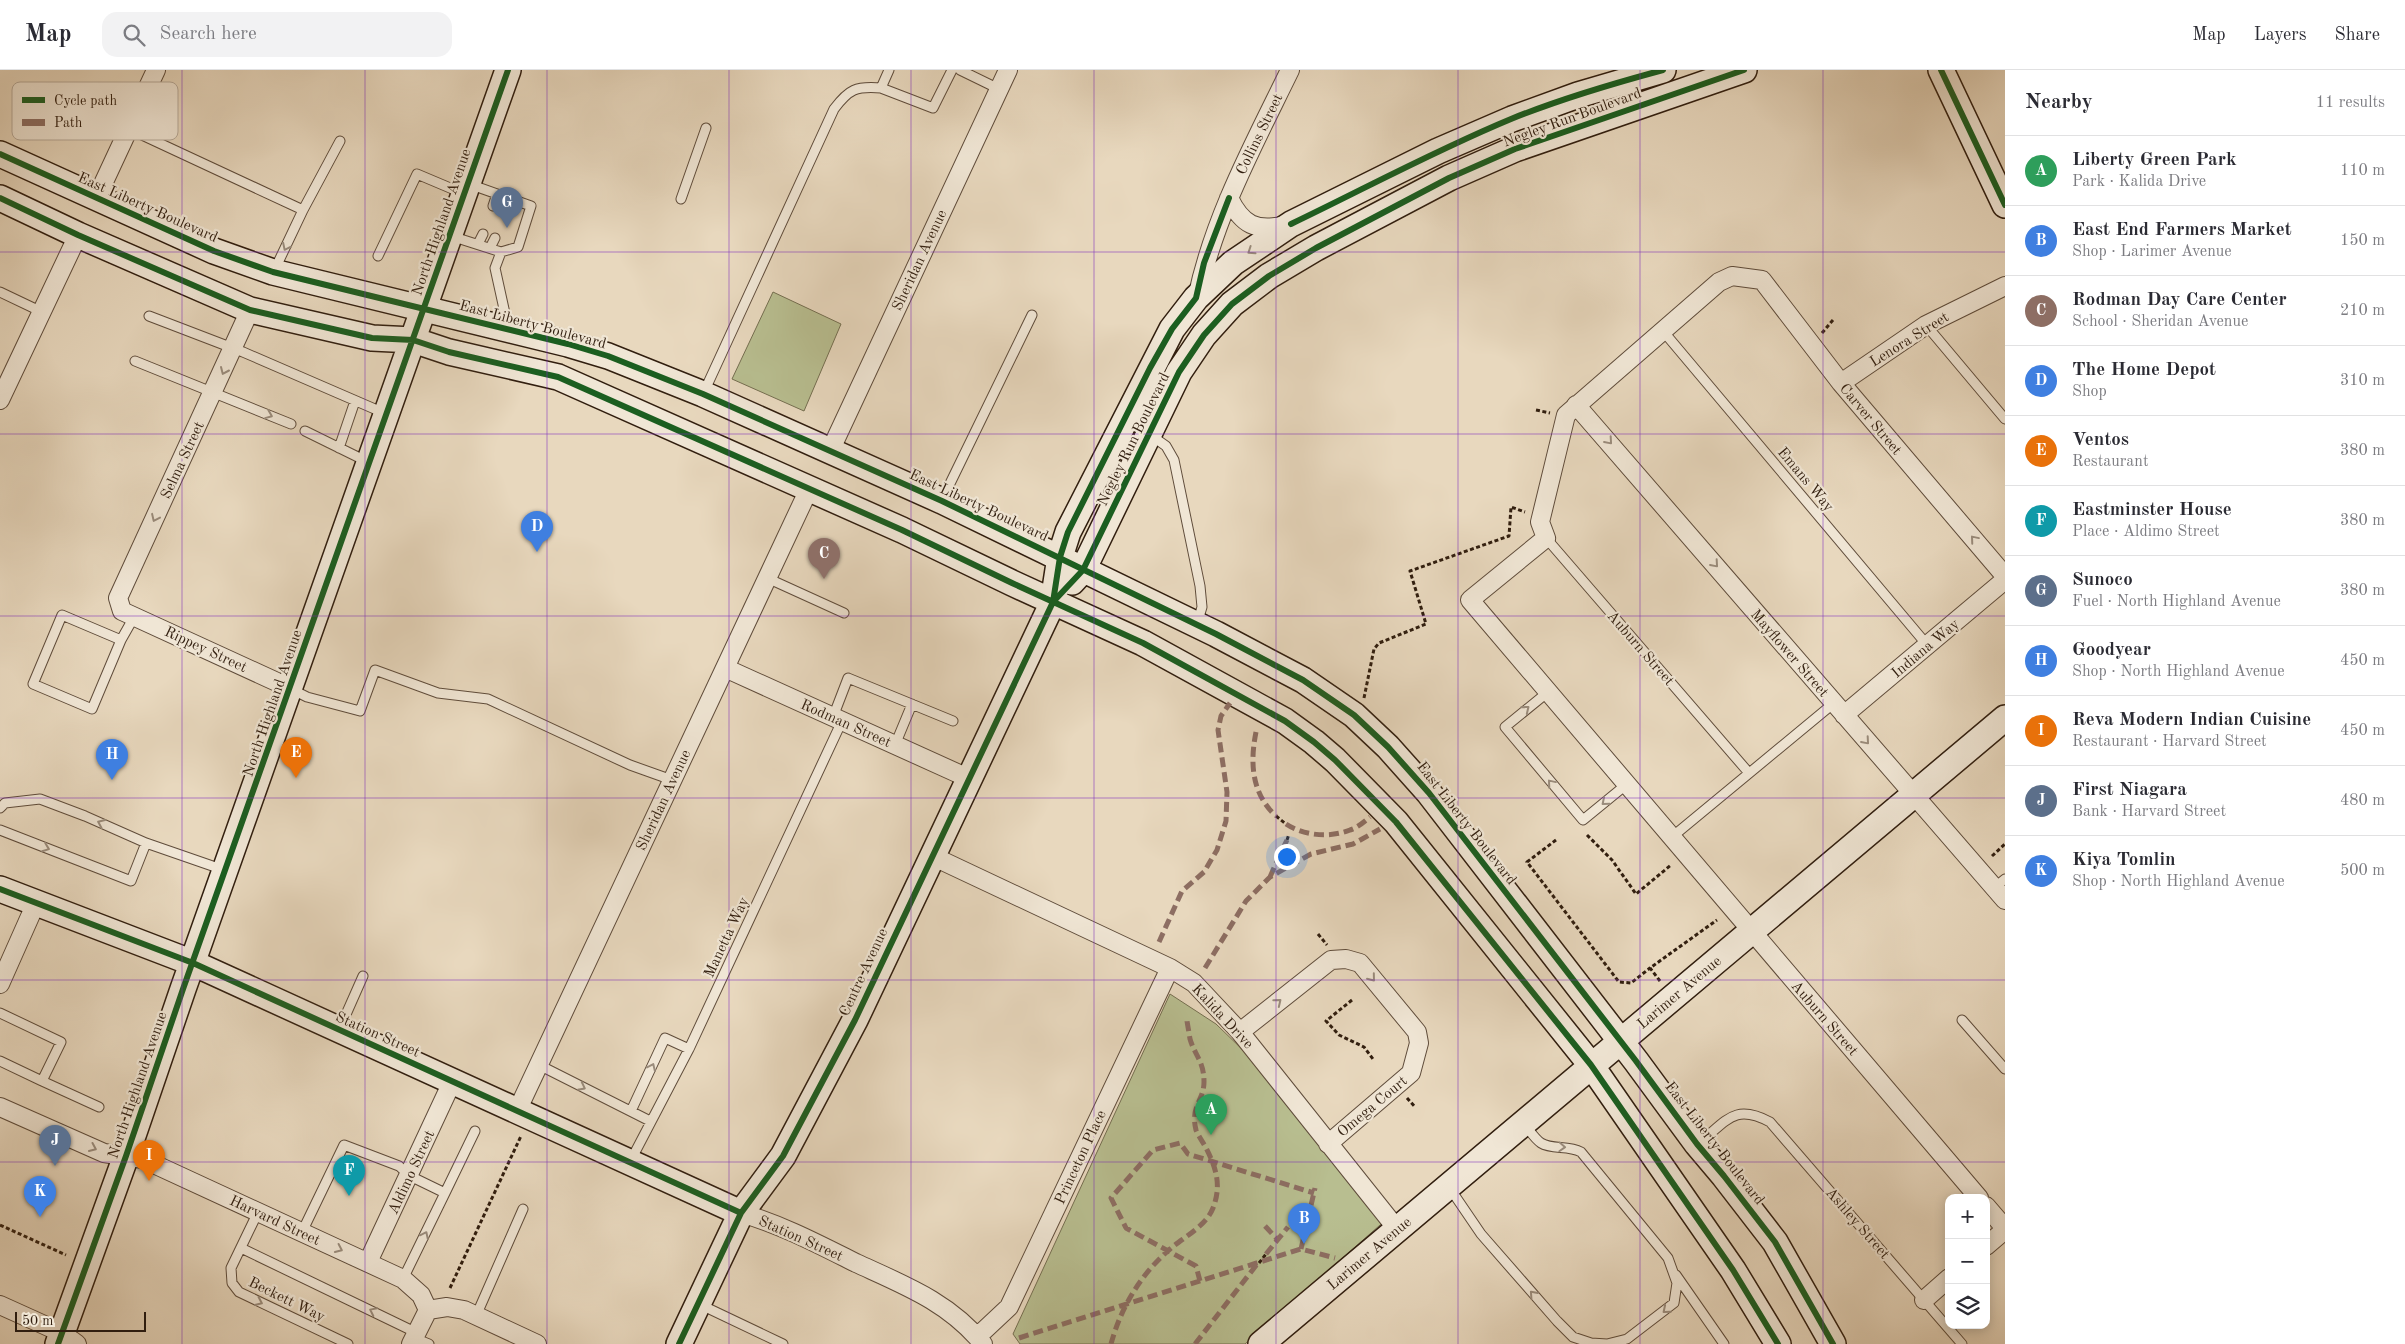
<!DOCTYPE html>
<html lang="en">
<head>
<meta charset="utf-8">
<style>
	body { margin:0; font-family:"Old Standard TT",serif; background:#f2f2f3; color:#2b2b33 }
	.controls { position:absolute; right:15px; bottom:15px; display:grid; overflow:hidden; border-radius:10px; box-shadow:0 2px 12px #0003 }
	.controls button { width:45px; height:45px; display:grid; place-items:center; padding:0; border:0; border-bottom:1px solid #e1e1e2; background:#fff; color:#2b2b33; font:25px sans-serif }
	.scale { position:absolute; left:15px; bottom:12px; width:131px; box-sizing:border-box; padding-left:5px; border:2px solid #311e0f; border-top:0; font-size:14px; line-height:18px; white-space:nowrap; color:#311e0f; -webkit-text-stroke:4px #f0e6d5; paint-order:stroke }
	.you { position:absolute; left:1286px; top:786px; width:18px; height:18px; margin:-12px; border:4px solid #fff; border-radius:50%; background:#1a73e8; box-shadow:0 0 0 8px #1a73e833 }
	.badge { display:grid; place-items:center; width:32px; height:32px; border-radius:50%; background:#0b8043; color:#fff; font-size:16px; font-weight:700 }
	.pin { position:absolute; translate:-50% -41px; filter:drop-shadow(0 1px 2px #0008) }
	.pin::after { content:''; position:absolute; top:26px; width:18px; height:15px; background:inherit; clip-path:polygon(0 0,100% 0,50% 100%) }
	.list { margin:0; padding:0; list-style:none }
	h2 { display:flex; justify-content:space-between; align-items:center; height:65px; margin:0; padding:0 20px; font-size:21px }
	h2 small { font-size:16px; font-weight:400; color:#7c7c81 }
	.list li { display:grid; grid-template-columns:32px 1fr auto; gap:15px; align-items:center; box-sizing:border-box; height:70px; padding:0 20px; border-top:1px solid #e1e1e2 }
	.list b { display:block; font-size:19px; white-space:nowrap }
	.list p { margin:0; font-size:16px; white-space:nowrap; color:#7c7c81 }
	.list em { font-size:16px; font-style:normal; color:#7c7c81 }
	.icon { flex:none; width:28px; height:28px; fill:none; stroke:currentColor; stroke-width:2; stroke-linecap:round; stroke-linejoin:round }
	.map { position:relative; flex:none; width:2005px; height:1274px; overflow:hidden }
	header { display:flex; align-items:center; gap:30px; box-sizing:border-box; height:70px; padding:0 25px; background:#fff; border-bottom:1px solid #e1e1e2 }
	header strong { font-size:24px }
	nav { display:flex; gap:28px; margin-inline-start:auto; font-size:18px }
	.search { width:350px; height:45px; background:#f2f2f3; display:flex; align-items:center; gap:12px; box-sizing:border-box; padding:0 18px; border-radius:15px; color:#7c7c81; font-size:19px }
	main { display:flex }
	aside { flex:1; background:#fff }
	.map>svg:first-child { display:block }
</style>
</head>
<body>
<header>
<strong>Map</strong>
<div class="search"><svg class="icon" aria-label="search" viewBox="0 0 24 24"><circle cx="10" cy="10" r="6"/><path d="M15 15l6 6"/></svg>Search here</div>
<nav><a>Map</a><a>Layers</a><a>Share</a></nav>
</header>
<main>
<div class="map">
<svg width="2005" height="1274" viewBox="0 0 2005 1274">
	<rect width="100%" height="100%" fill="#e8d8be"/>
	<filter id="stains"><feTurbulence type="fractalNoise" baseFrequency=".004" numOctaves="4"/><feColorMatrix values="0 0 0 0 .2 0 0 0 0 .09 0 0 0 0 .02 0 0 0 .5 -.17"/></filter>
	<radialGradient id="worn" r=".72"><stop offset=".6" stop-color="#630" stop-opacity="0"/><stop offset="1" stop-color="#630" stop-opacity=".3"/></radialGradient>
	<path fill="#b8be90" stroke="#746e50" d="M773 222 841 254 804 341 732 309Z
		M1170 924 1216 954 1245 982 1388 1148 1245 1274H1020L1013 1264Z"/>
	<g fill="none" stroke-linecap="round" stroke-linejoin="round">
		<defs>
			<path id="lane" d="M889 0 881 18 933 38 952 0
				M960 0 999 19
				M129 59 303 140
				M469 114 531 136 518 177 501 182
				M681 129 706 58
				M493 136 497 124
				M506 141 510 128
				M451 166 501 182 495 198 508 257
				M478 174 483 164
				M490 178 495 168
				M378 186 417 104 462 123
				M275 199 303 140 340 71
				M0 222 42 242
				M149 246 243 282 384 343
				M1926 255 2005 349
				M1663 261 1928 576
				M135 291 291 354
				M704 322 834 39C849 19 856 16 881 18
				M305 361 368 392
				M1149 364 1166 376 1174 390 1200 516 1202 537 1197 554
				M339 378 355 331
				M942 430 1032 245
				M1546 468 1749 703
				M767 508 844 543
				M121 570 62 545 33 614 92 639 121 570 134 547
				M291 619 307 627 360 641 375 600 438 623 488 629 630 695 672 710
				M1548 622 1505 657 1583 750 1627 714
				M833 647 848 608 953 651
				M895 675 912 634
				M0 738 5 733 40 729 85 746 146 773 224 800
				M0 760 131 811 146 773
				M1672 767 1834 633
				M1994 818 2005 809
				M0 943 61 972 42 1011 99 1037
				M1962 950 2005 999
				M340 958 363 906
				M0 991 42 1011
				M539 995 650 1051
				M631 1041 665 968 689 979
				M1699 1073C1727 1051 1734 1033 1770 1052L1962 1274
				M631 1090 689 979 842 651
				M1449 1117 1481 1164 1557 1251 1573 1267 1591 1273 1607 1274 1627 1269 1674 1233 1677 1213 1668 1188 1581 1082C1568 1075 1552 1080 1541 1073 1535 1069 1530 1061 1525 1055
				M445 1123 475 1061
				M258 1142 231 1198 232 1213 239 1222 348 1274
				M302 1162 344 1075 399 1096 410 1106 445 1123 403 1209
				M241 1178 417 1263
				M1676 1205 1724 1274
				M699 1234 783 1274
				M476 1246 523 1139
				M414 1268 429 1274"/>
			<path id="street" d="M1229 128C1242 155 1256 162 1286 155
				M96 129 156 0
				M1197 228C1214 147 1254 74 1290 0
				M250 240 118 528 122 541 290 618
				M1841 313 1926 255 2005 216
				M0 330 78 165
				M1576 335 2005 830
				M831 379 1008 0
				M725 598 968 708
				M1844 645 2005 510
				M932 786 1170 898 1194 913 1240 962 1397 1159
				M0 914 36 833
				M1240 962 1331 890 1346 889 1360 893 1417 962 1419 973 1411 1003 1328 1074
				M0 1037 104 1083 143 1089 403 1209 421 1225 428 1240
				M517 1041 809 419
				M1979 1128 1470 530 1546 468 1540 452 1566 345 1719 212 1732 206 1762 210 1841 313 2005 506
				M1986 1136 2005 1158
				M741 1143C782 1155 818 1174 856 1193 904 1215 949 1232 983 1274
				M1986 1176 2005 1160
				M368 1192 452 1012
				M1924 1230 1949 1208
				M0 1235 62 1263 77 1274
				M428 1240 447 1237 464 1240 537 1274
				M977 1267 1009 1237 1170 898
				M411 1274 428 1240"/>
			<path id="secondary" d="M1941 0 2005 135
				M0 84 214 181 273 202 568 274 608 286 703 324 942 431 1216 564 1303 610 1354 645 1388 677 1429 723 1636 991 1697 1074 1724 1106 1775 1172 1833 1274
				M0 128 78 165 250 240 372 268 413 270 449 282 558 307 902 460 1012 513 1143 573 1285 651 1314 672 1335 690 1396 752 1591 995 1733 1200 1778 1274
				M1072 512 1083 500 1179 302 1204 265 1232 234 1269 206 1316 178 1449 108 1515 79 1744 0
				M0 819 193 893 741 1143
				M58 1274 126 1086 183 919 508 0
				M679 1274 741 1143 783 1086 855 950 1053 532 1060 487 1068 462 1172 259 1196 228 1233 193 1291 154 1438 81 1512 49 1578 25 1663 0
				M1261 1274 2005 648"/>
		</defs>
		<use href="#lane" stroke="#5f4c3b" stroke-width="11"/>
		<use href="#street" stroke="#5f4c3b" stroke-width="20"/>
		<use href="#secondary" stroke="#311e0f" stroke-width="28"/>
		<path stroke="#311e0f" stroke-width="3" stroke-dasharray="4 2.5" stroke-linecap="butt" d="M1822 263 1833 250
			M1536 340 1550 343
			M1364 628 1374 579 1379 573 1426 554 1410 501 1509 466 1511 437 1525 442
			M1276 746 1286 754
			M1587 765 1612 790 1636 824 1671 795
			M1287 770 1289 764
			M1556 770 1527 792 1619 912 1631 913 1650 898
			M1281 782 1284 776
			M1992 786 2005 774
			M1318 864 1327 875
			M1660 911 1650 898 1717 850
			M1352 930 1326 951 1339 965 1364 977 1373 989
			M1407 1028 1415 1037
			M0 1155 66 1185
			M1259 1193 1266 1184
			M450 1218 521 1066"/>
		<use href="#lane" stroke="#f0e6d5" stroke-width="9"/>
		<use href="#street" stroke="#f0e6d5" stroke-width="18"/>
		<use href="#secondary" stroke="#f0e6d5" stroke-width="25"/>
		<path stroke="#8d6e63" stroke-width="5" stroke-dasharray="10 5" stroke-linecap="butt" d="M1256 662C1250 692 1251 723 1276 746
			M1286 754C1304 766 1330 768 1350 760 1357 758 1364 752 1370 747
			M1284 776 1287 770
			M1270 807 1281 782
			M1159 872 1182 821 1204 802 1217 780 1226 751 1227 722 1218 660 1221 646 1230 633
			M1205 898 1246 831 1270 807 1311 784 1353 774 1380 759
			M1265 1156 1278 1170
			M1301 1179 1315 1118
			M1266 1184 1288 1157
			M1200 1211 1196 1196 1126 1158 1111 1128 1153 1080 1180 1073 1188 1084 1314 1123
			M1019 1268 1301 1179 1335 1188
			M1111 1274C1121 1237 1141 1204 1170 1179 1184 1167 1206 1156 1213 1138 1222 1115 1216 1097 1205 1076 1202 1071 1198 1065 1196 1060 1190 1037 1204 1030 1204 1012 1204 991 1195 986 1190 969 1189 963 1188 957 1187 951
			M1195 1274 1258 1193"/>
		<defs>
			<path id="cycleway" d="M1941 0 2005 135
				M0 84 214 181 273 202 568 274 608 286 703 324 942 431 1216 564 1303 610 1354 645 1388 677 1429 723 1636 991 1697 1074 1724 1106 1775 1172 1833 1274
				M0 128 78 165 250 240 372 268 413 270 449 282 558 307 902 460 1012 513 1143 573 1285 651 1314 672 1335 690 1396 752 1591 995 1733 1200 1778 1274
				M1291 154C1364 119 1436 80 1511 49 1560 29 1611 14 1663 0
				M1053 532 1083 500 1179 302 1204 265 1232 234 1269 206 1316 178 1449 108 1515 79 1744 0
				M0 819 193 893 741 1143
				M58 1274 126 1086 183 919 508 0
				M679 1274 741 1143 783 1086 855 950 1053 532 1060 487 1068 462 1150 298 1172 259 1196 228 1204 193 1229 128"/>
		</defs>
		<use href="#cycleway" stroke="#f0e6d5" stroke-width="9"/>
		<use href="#cycleway" stroke="#1b5e20" stroke-width="6"/>
	</g>
	<defs><path id="oneway-chevron" d="M-2-3.5L2.5 0L-2 3.5" fill="none" stroke-width="1.6" stroke-linecap="round" stroke-linejoin="round" transform="scale(1.25)"/></defs>
	<g stroke="#9a8c7c">
		<use href="#oneway-chevron" transform="translate(286 177) rotate(116)"/>
		<use href="#oneway-chevron" transform="translate(1251 181) rotate(146)"/>
		<use href="#oneway-chevron" transform="translate(224 301) rotate(114)"/>
		<use href="#oneway-chevron" transform="translate(269 345) rotate(22)"/>
		<use href="#oneway-chevron" transform="translate(1609 371) rotate(49)"/>
		<use href="#oneway-chevron" transform="translate(155 448) rotate(115)"/>
		<use href="#oneway-chevron" transform="translate(1974 469) rotate(-130)"/>
		<use href="#oneway-chevron" transform="translate(1715 494) rotate(49)"/>
		<use href="#oneway-chevron" transform="translate(1526 639) rotate(-39)"/>
		<use href="#oneway-chevron" transform="translate(1866 671) rotate(49)"/>
		<use href="#oneway-chevron" transform="translate(1551 713) rotate(-130)"/>
		<use href="#oneway-chevron" transform="translate(1605 732) rotate(140)"/>
		<use href="#oneway-chevron" transform="translate(101 753) rotate(-156)"/>
		<use href="#oneway-chevron" transform="translate(46 778) rotate(21)"/>
		<use href="#oneway-chevron" transform="translate(1372 908) rotate(51)"/>
		<use href="#oneway-chevron" transform="translate(1278 932) rotate(-39)"/>
		<use href="#oneway-chevron" transform="translate(652 997) rotate(-65)"/>
		<use href="#oneway-chevron" transform="translate(582 1017) rotate(27)"/>
		<use href="#oneway-chevron" transform="translate(1562 1077) rotate(3)"/>
		<use href="#oneway-chevron" transform="translate(93 1078) rotate(24)"/>
		<use href="#oneway-chevron" transform="translate(425 1165) rotate(-64)"/>
		<use href="#oneway-chevron" transform="translate(339 1179) rotate(25)"/>
		<use href="#oneway-chevron" transform="translate(1533 1224) rotate(-132)"/>
		<use href="#oneway-chevron" transform="translate(259 1232) rotate(25)"/>
		<use href="#oneway-chevron" transform="translate(1666 1240) rotate(140)"/>
		<use href="#oneway-chevron" transform="translate(373 1241) rotate(-154)"/>
	</g>
	<path fill="none" stroke="#7b2cbf" stroke-width="1" stroke-opacity="0.55" d="M182 0V1274M365 0V1274M547 0V1274M729 0V1274M911 0V1274M1094 0V1274M1276 0V1274M1458 0V1274M1640 0V1274M1823 0V1274M0 182H2005M0 364H2005M0 546H2005M0 728H2005M0 910H2005M0 1092H2005"/>
	<g text-anchor="middle" stroke-width="4.5" stroke-linejoin="round" paint-order="stroke">
		<g font-size="15" fill="#311e0f" stroke="#f0e6d5">
			<text transform="translate(1572 47) rotate(-20)" y="5">Negley Run Boulevard</text>
			<text transform="translate(1259 64) rotate(-64)" y="5">Collins Street</text>
			<text transform="translate(148 137) rotate(24)" y="5">East Liberty Boulevard</text>
			<text transform="translate(441 152) rotate(-71)" y="5">North Highland Avenue</text>
			<text transform="translate(919 190) rotate(-65)" y="5">Sheridan Avenue</text>
			<text transform="translate(533 254) rotate(15)" y="5">East Liberty Boulevard</text>
			<text transform="translate(1909 269) rotate(-32)" y="5">Lenora Street</text>
			<text transform="translate(1871 349) rotate(50)" y="5">Carver Street</text>
			<text transform="translate(1133 369) rotate(-64)" y="5">Negley Run Boulevard</text>
			<text transform="translate(182 390) rotate(-65)" y="5">Selma Street</text>
			<text transform="translate(1806 409) rotate(50)" y="5">Emans Way</text>
			<text transform="translate(979 435) rotate(25)" y="5">East Liberty Boulevard</text>
			<text transform="translate(1641 578) rotate(49)" y="5">Auburn Street</text>
			<text transform="translate(1925 578) rotate(-40)" y="5">Indiana Way</text>
			<text transform="translate(206 579) rotate(25)" y="5">Rippey Street</text>
			<text transform="translate(1790 583) rotate(49)" y="5">Mayflower Street</text>
			<text transform="translate(272 633) rotate(-71)" y="5">North Highland Avenue</text>
			<text transform="translate(846 653) rotate(24)" y="5">Rodman Street</text>
			<text transform="translate(663 730) rotate(-65)" y="5">Sheridan Avenue</text>
			<text transform="translate(1467 753) rotate(52)" y="5">East Liberty Boulevard</text>
			<text transform="translate(726 867) rotate(-65)" y="5">Manetta Way</text>
			<text transform="translate(863 902) rotate(-65)" y="5">Centre Avenue</text>
			<text transform="translate(1679 922) rotate(-40)" y="5">Larimer Avenue</text>
			<text transform="translate(1223 946) rotate(47)" y="5">Kalida Drive</text>
			<text transform="translate(1825 948) rotate(49)" y="5">Auburn Street</text>
			<text transform="translate(378 964) rotate(24)" y="5">Station Street</text>
			<text transform="translate(137 1015) rotate(-71)" y="5">North Highland Avenue</text>
			<text transform="translate(1372 1036) rotate(-40)" y="5">Omega Court</text>
			<text transform="translate(1715 1073) rotate(52)" y="5">East Liberty Boulevard</text>
			<text transform="translate(1080 1087) rotate(-65)" y="5">Princeton Place</text>
			<text transform="translate(411 1102) rotate(-65)" y="5">Aldimo Street</text>
			<text transform="translate(275 1150) rotate(25)" y="5">Harvard Street</text>
			<text transform="translate(1858 1153) rotate(49)" y="5">Ashley Street</text>
			<text transform="translate(801 1168) rotate(24)" y="5">Station Street</text>
			<text transform="translate(1369 1183) rotate(-40)" y="5">Larimer Avenue</text>
			<text transform="translate(287 1229) rotate(26)" y="5">Beckett Way</text>
		</g>
	</g>
	<rect x="12" y="12" width="166" height="58" rx="8" fill="#f0e6d5" stroke="#b7aa9a" stroke-width="1"/>
	<rect x="22" y="27" width="23" height="6" fill="#1b5e20"/>
	<rect x="22" y="49" width="23" height="7" fill="#8d6e63"/>
	<g font-size="14" fill="#311e0f">
		<text x="54" y="35">Cycle path</text>
		<text x="54" y="57">Path</text>
	</g>
	<rect width="100%" height="100%" filter="url(#stains)"/>
	<rect width="100%" height="100%" fill="url(#worn)"/>
</svg>
<div class="controls">
<button>+</button>
<button>−</button>
<button><svg class="icon" aria-label="layers" viewBox="0 0 24 24"><path d="M12 4l9 5-9 5-9-5zM3 14l9 5 9-5"/></svg></button>
</div>
<div class="scale">50 m</div>
<div class="you"></div>
<div class="pin badge" style="left:1211px;top:1065px;background:#2e9e5b">A</div>
<div class="pin badge" style="left:1304px;top:1174px;background:#3f7fe0">B</div>
<div class="pin badge" style="left:824px;top:509px;background:#8d6e63">C</div>
<div class="pin badge" style="left:537px;top:482px;background:#3f7fe0">D</div>
<div class="pin badge" style="left:296px;top:708px;background:#e8710a">E</div>
<div class="pin badge" style="left:349px;top:1126px;background:#0f9aa8">F</div>
<div class="pin badge" style="left:507px;top:158px;background:#5c6f8a">G</div>
<div class="pin badge" style="left:112px;top:710px;background:#3f7fe0">H</div>
<div class="pin badge" style="left:149px;top:1111px;background:#e8710a">I</div>
<div class="pin badge" style="left:55px;top:1096px;background:#5c6f8a">J</div>
<div class="pin badge" style="left:40px;top:1147px;background:#3f7fe0">K</div>
</div>
<aside>
<h2>Nearby<small>11 results</small></h2>
<ul class="list">
<li><span class="badge" style="background:#2e9e5b">A</span><div><b>Liberty Green Park</b><p>Park · Kalida Drive</p></div><em>110 m</em></li>
<li><span class="badge" style="background:#3f7fe0">B</span><div><b>East End Farmers Market</b><p>Shop · Larimer Avenue</p></div><em>150 m</em></li>
<li><span class="badge" style="background:#8d6e63">C</span><div><b>Rodman Day Care Center</b><p>School · Sheridan Avenue</p></div><em>210 m</em></li>
<li><span class="badge" style="background:#3f7fe0">D</span><div><b>The Home Depot</b><p>Shop</p></div><em>310 m</em></li>
<li><span class="badge" style="background:#e8710a">E</span><div><b>Ventos</b><p>Restaurant</p></div><em>380 m</em></li>
<li><span class="badge" style="background:#0f9aa8">F</span><div><b>Eastminster House</b><p>Place · Aldimo Street</p></div><em>380 m</em></li>
<li><span class="badge" style="background:#5c6f8a">G</span><div><b>Sunoco</b><p>Fuel · North Highland Avenue</p></div><em>380 m</em></li>
<li><span class="badge" style="background:#3f7fe0">H</span><div><b>Goodyear</b><p>Shop · North Highland Avenue</p></div><em>450 m</em></li>
<li><span class="badge" style="background:#e8710a">I</span><div><b>Reva Modern Indian Cuisine</b><p>Restaurant · Harvard Street</p></div><em>450 m</em></li>
<li><span class="badge" style="background:#5c6f8a">J</span><div><b>First Niagara</b><p>Bank · Harvard Street</p></div><em>480 m</em></li>
<li><span class="badge" style="background:#3f7fe0">K</span><div><b>Kiya Tomlin</b><p>Shop · North Highland Avenue</p></div><em>500 m</em></li>
</ul>
</aside>
</main>
</body>
</html>
